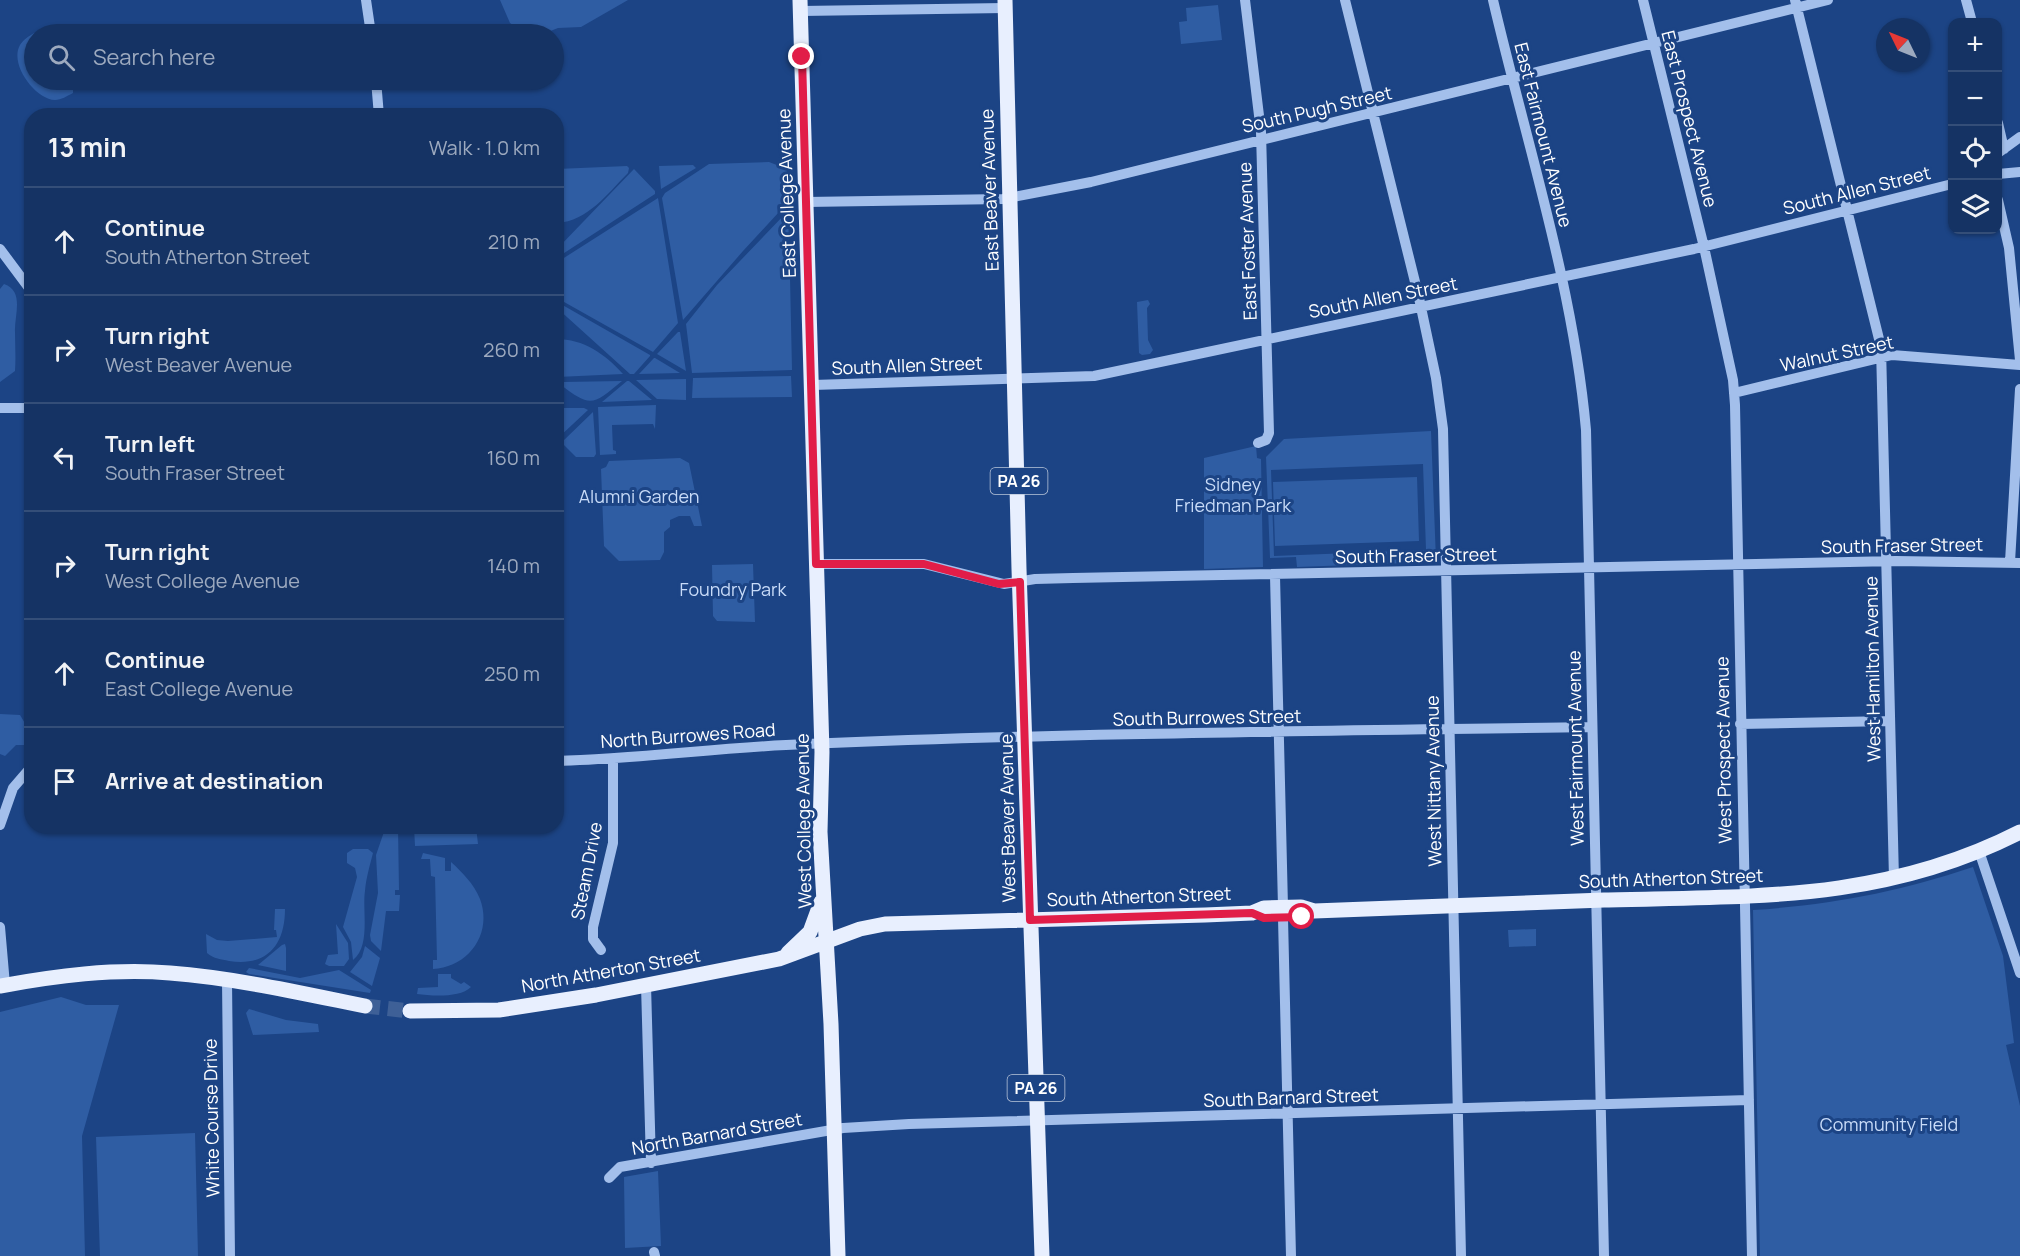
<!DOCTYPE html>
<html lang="en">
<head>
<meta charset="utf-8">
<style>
	body { margin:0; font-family:Manrope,sans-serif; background:#1e3b6a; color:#f1f3f6 }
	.controls { position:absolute; right:18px; top:18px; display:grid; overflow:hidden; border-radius:12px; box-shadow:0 2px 4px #0004 }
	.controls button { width:54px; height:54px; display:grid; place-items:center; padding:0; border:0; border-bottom:2px solid #344e78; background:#153364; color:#f1f3f6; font:30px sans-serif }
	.compass { position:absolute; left:1876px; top:18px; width:54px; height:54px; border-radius:50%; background:#153364; box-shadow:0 2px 4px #0004; rotate:313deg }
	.stop { position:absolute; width:18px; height:18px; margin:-14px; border:4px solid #e11d48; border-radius:50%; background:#fff }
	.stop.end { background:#e11d48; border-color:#fff; box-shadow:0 2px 6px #0008 }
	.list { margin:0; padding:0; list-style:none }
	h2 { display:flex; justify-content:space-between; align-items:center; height:78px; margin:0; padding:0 24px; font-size:26px }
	h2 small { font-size:20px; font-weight:400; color:#9daabf }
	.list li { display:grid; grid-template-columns:39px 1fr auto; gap:18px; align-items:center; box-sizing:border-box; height:108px; padding:0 24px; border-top:2px solid #344e78 }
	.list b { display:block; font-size:22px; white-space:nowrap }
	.list p { margin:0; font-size:20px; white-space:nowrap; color:#9daabf }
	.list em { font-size:20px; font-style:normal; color:#9daabf }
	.icon { flex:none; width:33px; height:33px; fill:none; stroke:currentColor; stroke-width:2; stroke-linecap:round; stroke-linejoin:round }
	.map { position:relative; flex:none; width:2020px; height:1256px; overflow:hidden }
	.search { position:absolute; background:#153364; box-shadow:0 2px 4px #0004; left:24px; top:24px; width:540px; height:66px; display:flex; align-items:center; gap:15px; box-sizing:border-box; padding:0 21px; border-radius:33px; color:#9daabf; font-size:22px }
	.panel { position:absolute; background:#153364; box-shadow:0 2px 4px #0004; left:24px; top:108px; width:540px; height:726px; border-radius:24px }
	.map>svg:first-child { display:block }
</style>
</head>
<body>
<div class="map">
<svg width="2020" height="1256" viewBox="0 0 2020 1256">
	<rect width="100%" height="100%" fill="#1c4485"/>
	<path fill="#2f5da3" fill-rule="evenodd" d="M500 0H628L581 27 558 28 543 34H525L510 23Z
		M1218 5 1222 40 1181 44 1179 22 1187 21 1186 8Z
		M34 33 52 34H34V80H73V93C67 96 61 100 55 100 35 99 9 64 20 45 23 40 29 36 34 33Z
		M769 162 787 169 788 206 779 212 743 251 683 320 662 198 665 193 709 164Z
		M693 165 696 168 661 189 659 166Z
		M627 166 629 168 628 173C607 194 588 221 557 223V169Z
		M634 169 655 191V194L558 257 557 249Z
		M658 198 678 323 653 352 557 298 560 280 556 263Z
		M785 214 788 217 790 268 785 272 790 277 792 370 692 373 686 324 717 285Z
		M4 284C25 291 14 316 15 332 15 345 16 357 15 371L0 382V289Z
		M1148 300 1150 304 1147 308 1148 340 1153 350 1150 354 1142 355 1139 353 1137 302Z
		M559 303 650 355V356L634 374H630L557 308Z
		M678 332H680L686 371 657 354Z
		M556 339C584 339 605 354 623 374L557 377Z
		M654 358H655L680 373 639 374Z
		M791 376 792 397 692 398 693 378Z
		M686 379V400L657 399 636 380Z
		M622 381C593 405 591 408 561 385L563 382Z
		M629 381 652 400 602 402 627 381Z
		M656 405 655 429 653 424 612 425 613 450 616 451V454L600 455 598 407Z
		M557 408H584L588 410 558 438Z
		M593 412 596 454 594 457H576L563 444V441Z
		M1431 431 1436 560 1433 562 1297 567 1296 557 1270 558 1266 457 1284 439ZM1423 464 1426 550 1274 556 1271 470Z
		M1256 446 1257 458 1261 459 1263 567 1204 569V458Z
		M680 458 689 463 702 526H694L690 516H679L670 520V527L664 532V552L660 560 619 561 604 546 601 469 606 467 609 461Z
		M1417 477 1419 541 1275 546 1273 482Z
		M753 564 755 622 717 621 713 616 712 565Z
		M0 714 20 715 26 725 29 745H16L5 756 0 754Z
		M386 826 398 827 399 890H395V895H400L399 911H386L381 951 371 941 370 935 378 893 376 855Z
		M414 827H476L478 844 415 846Z
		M353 849H368L373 853C370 865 366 878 365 891 362 910 371 946 353 960L351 942 343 927 357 877 355 868 347 863V853Z
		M423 853 445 858V871H451V862C462 872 474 884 480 899 493 934 468 967 433 969V960H437L435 877 431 876 430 859H421Z
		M1973 867 2003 956 2014 1043 2006 1045 2020 1106V1256H1760L1753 910C1831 905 1898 892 1973 867Z
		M275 909H285C285 945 267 967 229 961 221 959 214 959 207 953L206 934 217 940 228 941 277 937 276 930H274Z
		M336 924 348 943 349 959 344 966H329L325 964 328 955 338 954Z
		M1536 929V946L1509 947 1508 930Z
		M282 945 285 944 286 948V971L258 965Z
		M365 946 380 958 372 986 350 972 362 957Z
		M249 968 300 978 339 970 371 990 370 993 249 974 246 972Z
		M438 974H451V978L461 984 464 982 471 987C460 998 432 996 417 994L418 988 438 987Z
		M61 997 86 1005H119L82 1136 85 1256H0V1012Z
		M249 1009 286 1020 318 1024 319 1032 253 1035 246 1013Z
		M195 1133 198 1256H100L96 1137Z
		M658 1171 661 1246 625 1248 624 1177Z"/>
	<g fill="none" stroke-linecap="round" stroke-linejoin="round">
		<path stroke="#3e6097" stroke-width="15" stroke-dasharray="15 8" stroke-linecap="butt" d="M365 1006 410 1011"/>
		<path stroke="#a3bfeb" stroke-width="10" d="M366 0 371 34
			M1245 0 1261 132 1269 433 1266 440 1258 443
			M1345 0 1419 298 1436 378 1443 429 1461 1256
			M1493 0C1526 142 1573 284 1586 430L1604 1256
			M1643 0 1704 247 1733 380 1735 405 1752 1256
			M1795 0 1881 347 1894 879
			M1966 0 1972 22
			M801 11 1005 8
			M376 80 379 116
			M266 84 293 80
			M1998 123 2004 149
			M1998 153 2020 137
			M1998 174 2020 172
			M1998 200 2009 248 2020 360
			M806 202 1003 199 1091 182 1828 0
			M0 249 32 292
			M813 385 1094 376 1694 249 1952 184
			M1734 393 1892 355 2020 365
			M0 408H32
			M2010 562 2020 389
			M816 564H924L1004 584 1035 579 1073 578 1896 561 2020 563
			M1275 576 1283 907
			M1740 724 1890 721
			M556 761C640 759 722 747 806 744 1068 733 1330 731 1592 727
			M0 825 13 788 32 766
			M1979 851 2020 973
			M1283 918 1291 1256
			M0 927 5 985
			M601 950 593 939V927L613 843V760
			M227 980 230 1256
			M646 985 651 1163
			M609 1178 620 1167 843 1128 909 1124 1749 1100
			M654 1252 655 1256"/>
		<path stroke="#e8effe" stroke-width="15" d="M800 0 822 752 820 832 831 1024 838 1256
			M1005 0 1019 569 1042 1256
			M788 953 810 932 821 902
			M0 986C55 976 114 968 170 973 235 978 301 993 365 1006
			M410 1011 499 1010 596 995 779 959 860 929 885 924 1205 915 1252 913 1264 908 1301 907 1314 911C1411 908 1507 903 1604 900 1753 896 1883 902 2020 832"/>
	</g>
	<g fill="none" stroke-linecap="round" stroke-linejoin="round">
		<path stroke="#e11d48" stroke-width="8" d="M802 57 816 564H924L999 584 1020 582 1030 920 1252 913 1264 918 1302 917"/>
	</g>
	<g text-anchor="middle" stroke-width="6" stroke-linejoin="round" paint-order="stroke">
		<g fill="#1c4485" stroke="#bbc7da" stroke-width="1.5">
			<rect x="990.5" y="468" width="57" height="26" rx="4.5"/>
			<rect x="1007.5" y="1075" width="57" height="26" rx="4.5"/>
		</g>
		<g font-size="16" font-weight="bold" fill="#fff">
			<text x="1019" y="487">PA 26</text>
			<text x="1036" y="1094">PA 26</text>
		</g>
		<g font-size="18" fill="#fff" stroke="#1c4485">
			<text transform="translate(1317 110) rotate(-13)" y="6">South Pugh Street</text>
			<text transform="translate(1689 119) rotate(76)" y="6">East Prospect Avenue</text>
			<text transform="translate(1543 135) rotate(76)" y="6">East Fairmount Avenue</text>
			<text transform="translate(990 190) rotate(-92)" y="6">East Beaver Avenue</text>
			<text transform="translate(1857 191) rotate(-14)" y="6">South Allen Street</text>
			<text transform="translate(787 193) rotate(-92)" y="6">East College Avenue</text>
			<text transform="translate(1248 241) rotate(-92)" y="6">East Foster Avenue</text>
			<text transform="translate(1383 298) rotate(-11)" y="6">South Allen Street</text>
			<text transform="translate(1837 354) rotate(-12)" y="6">Walnut Street</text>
			<text transform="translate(907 366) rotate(-2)" y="6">South Allen Street</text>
			<text transform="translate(1902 546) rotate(-1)" y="6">South Fraser Street</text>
			<text transform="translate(1416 556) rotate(-1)" y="6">South Fraser Street</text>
			<text transform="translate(1873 669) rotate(-91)" y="6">West Hamilton Avenue</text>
			<text transform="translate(1207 718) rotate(-1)" y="6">South Burrowes Street</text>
			<text transform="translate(688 736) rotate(-4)" y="6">North Burrowes Road</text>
			<text transform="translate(1576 748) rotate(-91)" y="6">West Fairmount Avenue</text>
			<text transform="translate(1724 750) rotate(-91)" y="6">West Prospect Avenue</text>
			<text transform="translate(1434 781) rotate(-91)" y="6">West Nittany Avenue</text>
			<text transform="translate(1008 818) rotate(-91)" y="6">West Beaver Avenue</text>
			<text transform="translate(804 821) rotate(-91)" y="6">West College Avenue</text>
			<text transform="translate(587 871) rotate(-79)" y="6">Steam Drive</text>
			<text transform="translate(1671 879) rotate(-2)" y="6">South Atherton Street</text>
			<text transform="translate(1139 897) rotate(-2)" y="6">South Atherton Street</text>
			<text transform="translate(611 971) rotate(-10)" y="6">North Atherton Street</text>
			<text transform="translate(1291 1098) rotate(-2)" y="6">South Barnard Street</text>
			<text transform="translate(212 1118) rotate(-91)" y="6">White Course Drive</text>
			<text transform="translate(717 1134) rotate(-10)" y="6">North Barnard Street</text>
		</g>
		<g font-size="18" fill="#c8dbf8" stroke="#1c4485">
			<text x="1233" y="491">Sidney<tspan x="1233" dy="21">Friedman Park</tspan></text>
			<text x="639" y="503">Alumni Garden</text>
			<text x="733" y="596">Foundry Park</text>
			<text x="1889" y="1131">Community Field</text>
		</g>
	</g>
</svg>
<div class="controls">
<button>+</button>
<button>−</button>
<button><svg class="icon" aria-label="locate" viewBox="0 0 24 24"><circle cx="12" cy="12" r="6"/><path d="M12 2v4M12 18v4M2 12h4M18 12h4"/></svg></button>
<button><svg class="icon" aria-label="layers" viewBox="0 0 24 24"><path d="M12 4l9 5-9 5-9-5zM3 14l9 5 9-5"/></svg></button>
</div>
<svg class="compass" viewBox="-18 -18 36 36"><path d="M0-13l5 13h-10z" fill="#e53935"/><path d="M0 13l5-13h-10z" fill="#9daabf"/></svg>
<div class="stop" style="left:1302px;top:917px"></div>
<div class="stop end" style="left:802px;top:57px"></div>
<div class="search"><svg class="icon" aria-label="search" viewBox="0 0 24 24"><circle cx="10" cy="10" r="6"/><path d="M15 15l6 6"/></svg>Search here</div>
<section class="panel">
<h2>13 min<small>Walk · 1.0 km</small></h2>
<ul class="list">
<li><svg class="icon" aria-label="ahead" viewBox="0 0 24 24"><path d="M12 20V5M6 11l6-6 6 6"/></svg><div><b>Continue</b><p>South Atherton Street</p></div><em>210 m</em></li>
<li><svg class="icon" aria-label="right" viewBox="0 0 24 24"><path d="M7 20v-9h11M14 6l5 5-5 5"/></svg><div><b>Turn right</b><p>West Beaver Avenue</p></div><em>260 m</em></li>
<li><svg class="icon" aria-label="left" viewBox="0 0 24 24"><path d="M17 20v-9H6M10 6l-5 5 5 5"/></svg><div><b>Turn left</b><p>South Fraser Street</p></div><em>160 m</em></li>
<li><svg class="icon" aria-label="right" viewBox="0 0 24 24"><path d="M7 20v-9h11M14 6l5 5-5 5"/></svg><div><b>Turn right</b><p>West College Avenue</p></div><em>140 m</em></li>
<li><svg class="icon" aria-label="ahead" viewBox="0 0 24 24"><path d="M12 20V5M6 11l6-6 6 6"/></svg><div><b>Continue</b><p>East College Avenue</p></div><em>250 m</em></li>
<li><svg class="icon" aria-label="arrive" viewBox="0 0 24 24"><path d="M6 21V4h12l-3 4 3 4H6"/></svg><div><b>Arrive at destination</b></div></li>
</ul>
</section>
</div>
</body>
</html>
